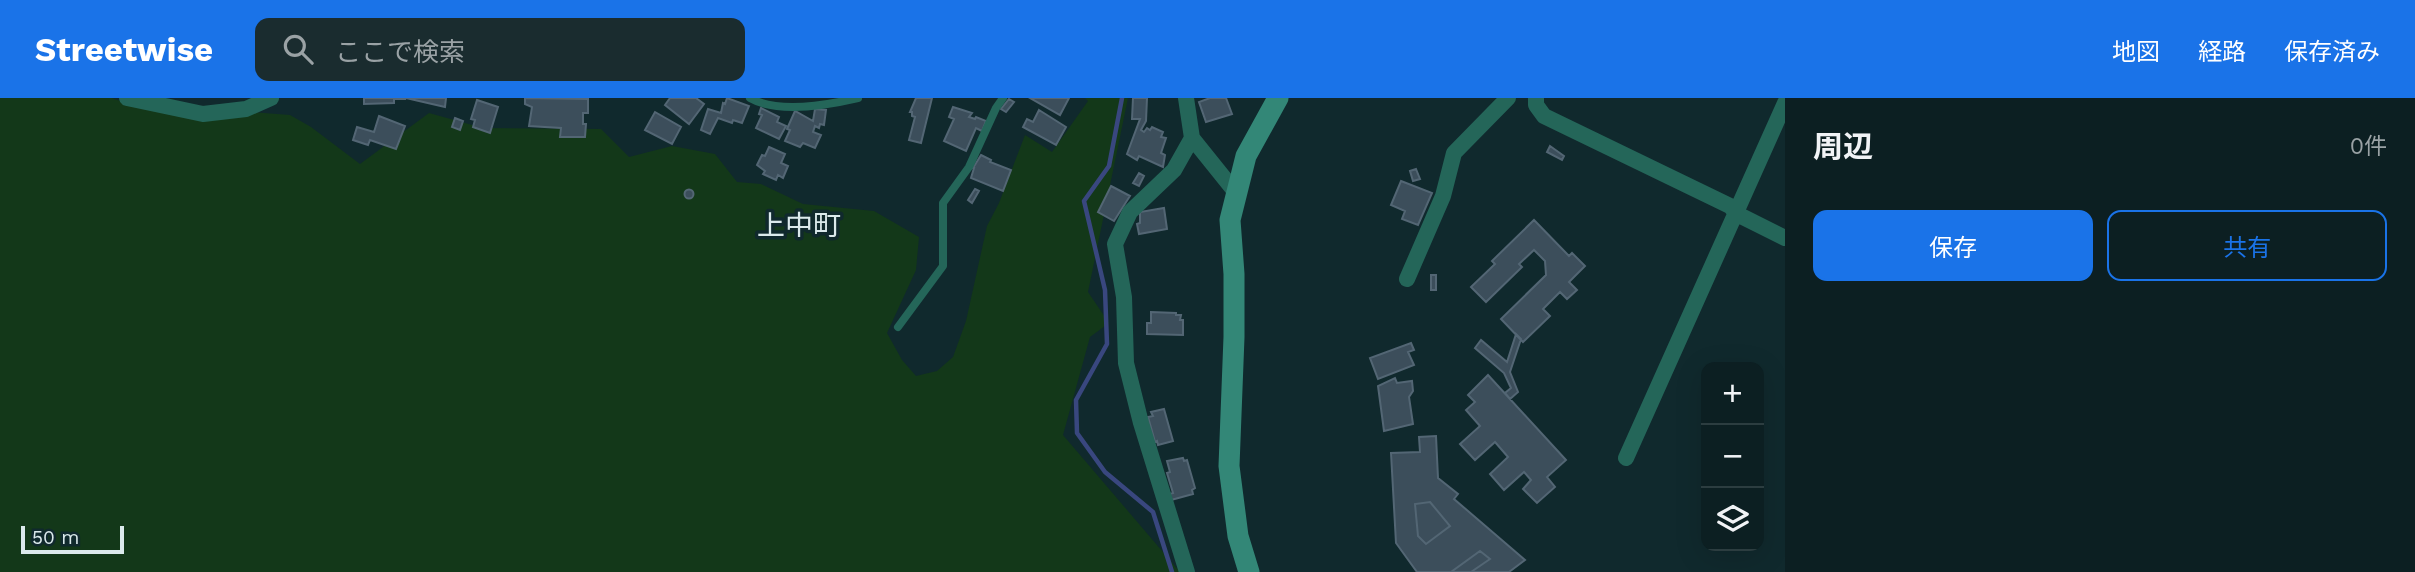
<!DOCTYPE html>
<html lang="ja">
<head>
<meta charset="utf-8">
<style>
	body { margin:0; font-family:"Work Sans","Noto Sans JP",sans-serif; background:#1a2c2f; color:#f1f3f6 }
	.controls { position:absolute; right:21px; bottom:21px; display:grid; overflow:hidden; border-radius:14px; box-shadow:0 7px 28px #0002 }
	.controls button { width:63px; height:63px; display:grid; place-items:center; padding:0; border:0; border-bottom:2px solid #2c3d40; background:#0c1f22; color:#f1f3f6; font:35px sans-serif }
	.scale { position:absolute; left:21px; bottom:18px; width:103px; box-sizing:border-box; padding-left:7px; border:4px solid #dbeaec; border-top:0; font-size:19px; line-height:24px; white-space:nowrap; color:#dbeaec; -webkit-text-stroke:5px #10292d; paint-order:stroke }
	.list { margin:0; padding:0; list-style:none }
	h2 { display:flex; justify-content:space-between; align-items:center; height:91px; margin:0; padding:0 28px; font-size:30px }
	h2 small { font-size:23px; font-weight:400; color:#9aa2a5 }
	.actions { display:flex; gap:14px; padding:21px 28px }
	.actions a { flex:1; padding:16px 0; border:2px solid #1a73e8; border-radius:14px; text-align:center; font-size:24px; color:#1a73e8 }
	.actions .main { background:#1a73e8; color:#fff }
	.icon { flex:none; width:38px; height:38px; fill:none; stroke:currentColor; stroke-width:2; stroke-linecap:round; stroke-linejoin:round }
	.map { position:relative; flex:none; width:1785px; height:474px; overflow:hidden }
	header { display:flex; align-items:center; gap:42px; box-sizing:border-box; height:98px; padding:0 35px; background:#1a73e8; color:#fff }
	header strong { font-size:33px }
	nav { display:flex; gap:38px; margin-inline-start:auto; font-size:24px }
	.search { width:490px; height:63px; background:#1a2c2f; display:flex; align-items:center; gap:18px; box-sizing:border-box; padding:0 24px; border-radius:14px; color:#9aa2a5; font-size:26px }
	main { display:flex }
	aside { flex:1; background:#0c1f22 }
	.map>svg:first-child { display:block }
</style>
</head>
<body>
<header>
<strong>Streetwise</strong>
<div class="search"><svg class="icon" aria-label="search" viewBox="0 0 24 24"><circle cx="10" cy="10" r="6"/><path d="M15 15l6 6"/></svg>ここで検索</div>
<nav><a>地図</a><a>経路</a><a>保存済み</a></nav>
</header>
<main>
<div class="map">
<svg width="1785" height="474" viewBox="0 0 1785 474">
	<rect width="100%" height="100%" fill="#10292d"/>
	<path fill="#133819" d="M0 0H112L123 4 290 17 311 29 360 66 429 15 483 30 601 31 629 59 672 48 715 56 737 84 761 86 803 106 874 113 919 139 916 172 887 235 902 262 916 278 937 273 953 259 966 223 987 128 999 105 1025 37 1052 54 1088 3 1085 0H1128L1088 194 1109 225 1090 239 1063 337 1180 474H0Z"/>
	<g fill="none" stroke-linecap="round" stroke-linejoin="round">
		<path stroke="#39477f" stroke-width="4.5" d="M1122 0 1109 68 1084 103 1105 192 1107 246 1076 302 1077 335 1105 374 1153 414 1172 474"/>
	</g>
	<path fill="#3c4e5b" stroke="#536674" stroke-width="2" d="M364 0H405V1H394V5L364 6Z
		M406 0H446L445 9Z
		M525 0 588 1V15H583V26H586L585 39H560L561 30 529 28 532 9 525 6Z
		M670 0H696L704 6 689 26 665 7Z
		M727 0 749 8 742 25 733 22 732 25 718 20 710 36 701 32 708 11 721 15 723 5 725 6Z
		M916 0H932L921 45 909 42 915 19 912 18V14H910Z
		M1030 0H1069L1060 17Z
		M1133 0H1147L1146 23 1141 32 1144 34 1147 30 1150 32 1152 29 1163 34 1161 39 1166 40 1161 55 1165 57 1163 69 1139 58 1137 62 1127 56 1140 21H1132Z
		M1210 0H1226L1232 16 1206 24 1199 4Z
		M1009 1 1014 4 1006 14 1001 11Z
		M477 2 498 9 490 35 473 29 475 22 471 21Z
		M953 9 972 15 969 19 975 21 976 19 986 23 982 33 976 30 966 53 944 43 954 21 949 19Z
		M761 10 779 19 777 24 786 28 779 41 756 30 762 17 759 16Z
		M815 11 826 12 824 27 820 26 819 30 815 28 813 34 821 37 815 50 803 45 800 49 785 43 790 32 787 31 795 13 813 23Z
		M1039 12 1066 29 1056 47 1023 29 1027 21 1033 24Z
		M655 14 681 29 672 46 645 32Z
		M379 18 405 28 396 51 370 42 368 47 353 42 357 29 374 34Z
		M379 18 405 28 396 51 370 42 368 47 353 42 357 29 374 34Z
		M455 20 463 23 460 32 452 29Z
		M1550 48 1564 58 1562 62 1547 54Z
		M769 49 785 56 781 65 788 68 783 80 778 77 776 82 763 76 765 73 757 67 762 57 765 58Z
		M981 57 991 62 990 64 1011 72 1003 93 971 80 974 70H973Z
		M1416 71 1420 81 1413 83 1410 73Z
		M1139 75 1144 78 1139 88 1133 85Z
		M1401 83 1432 95 1418 127 1402 121 1405 113 1391 107Z
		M1111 88 1130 98 1114 123 1098 114Z
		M975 91 979 93 972 105 968 102Z
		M684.5 96a4.5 4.5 0 1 1 9 0a4.5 4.5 0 1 1-9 0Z
		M1164 110 1167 131 1139 136 1137 126 1140 125V114Z
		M1534 122 1569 158 1572 155 1585 168 1569 184 1577 192 1567 201 1560 194 1543 211 1550 218 1523 244 1501 221 1546 177 1545 163 1534 152 1519 166 1522 169 1486 204 1471 189 1495 166 1492 163Z
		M1431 177H1436V192H1431Z
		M1151 214 1176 215V217H1181L1180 222H1183V237L1147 236V225H1151Z
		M1516 236 1521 241 1510 274 1518 294 1510 301 1505 295 1511 290 1504 275 1475 250 1481 242 1507 264Z
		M1411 245 1414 252 1408 254 1414 267 1378 281 1370 260Z
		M1488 277 1566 362 1547 379 1555 389 1537 405 1523 391 1531 382 1524 374 1504 392 1490 376 1508 359 1495 344 1475 362 1460 346 1480 328 1466 312 1475 304 1468 297Z
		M1395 280 1397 285 1412 283 1413 293 1409 299 1413 326 1384 333 1378 288Z
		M1164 311 1173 343 1158 347 1157 343 1155 344 1148 319 1153 318 1151 314Z
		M1436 338 1438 380 1458 396 1454 401 1525 462 1509 474H1417L1396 445 1391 355 1420 354 1419 339Z
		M1183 360 1184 363 1187 362 1195 390 1192 392 1193 396 1171 402 1169 396 1173 395 1167 375 1170 374 1167 363Z
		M1430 404 1450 428 1426 446 1418 438 1415 406Z
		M1480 453 1490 461 1471 474H1451Z"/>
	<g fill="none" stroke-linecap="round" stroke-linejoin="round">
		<path stroke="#246659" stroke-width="8" d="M750 0C778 16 828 7 858 0
			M898 229 943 168V105L969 69 996 10 1003 0"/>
		<path stroke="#246659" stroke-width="16" d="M127 0 203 16 246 11 271 0
			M1186 0 1192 40 1237 96
			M1536 0V7L1544 18 1730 108 1737 116 1785 140
			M1407 181 1443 98 1454 55 1508 0
			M1626 360 1785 5
			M1187 474 1141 325 1126 265 1124 199 1115 146 1130 114 1174 72 1192 40"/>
		<path stroke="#338777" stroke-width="21" d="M1249 474 1238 438 1229 368 1234 239V176L1230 122 1246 58 1278 0"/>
	</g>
	<g text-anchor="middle" stroke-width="7" stroke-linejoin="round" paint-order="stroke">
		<g font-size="28" fill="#dbeaec" stroke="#10292d">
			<text x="799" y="137">上中町</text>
		</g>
	</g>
</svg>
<div class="controls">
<button>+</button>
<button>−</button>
<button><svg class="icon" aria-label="layers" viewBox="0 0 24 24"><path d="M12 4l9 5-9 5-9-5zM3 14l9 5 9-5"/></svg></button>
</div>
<div class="scale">50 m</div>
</div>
<aside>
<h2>周辺<small>0件</small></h2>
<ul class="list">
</ul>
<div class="actions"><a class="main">保存</a><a>共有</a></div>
</aside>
</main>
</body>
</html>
